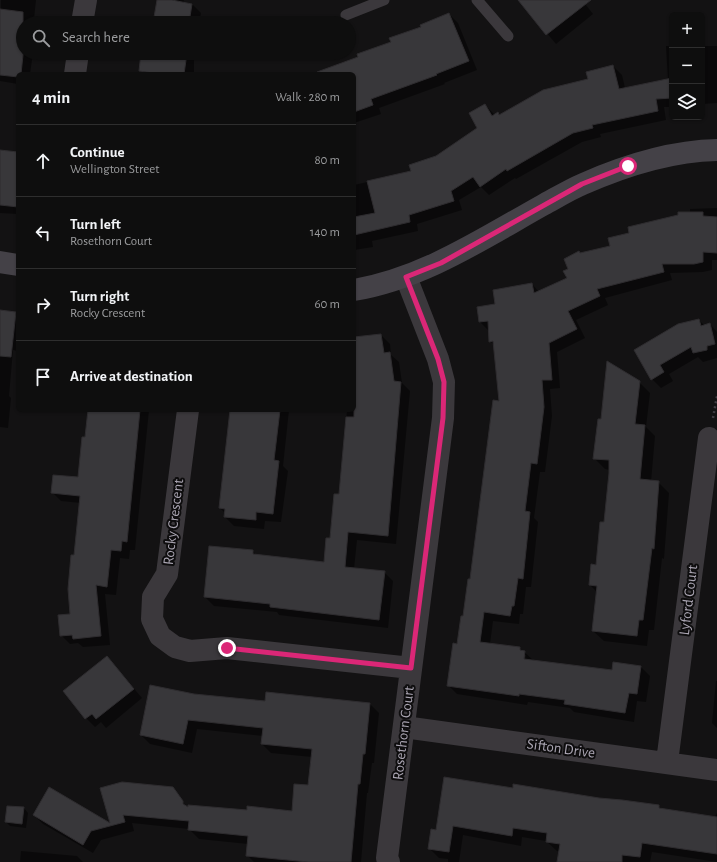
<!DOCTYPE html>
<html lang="en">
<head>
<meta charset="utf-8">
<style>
	body { margin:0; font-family:"Alegreya Sans",sans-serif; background:#1c1c1c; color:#f1f3f6 }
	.controls { position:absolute; right:12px; top:12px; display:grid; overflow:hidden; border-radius:6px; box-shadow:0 1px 3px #0004 }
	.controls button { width:36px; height:36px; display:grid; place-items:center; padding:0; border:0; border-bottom:1px solid #2e2e2e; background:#0e0e0e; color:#f1f3f6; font:20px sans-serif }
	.stop { position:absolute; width:12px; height:12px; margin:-9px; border:3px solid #db2777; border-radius:50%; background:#fff }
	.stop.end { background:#db2777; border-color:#fff; box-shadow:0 1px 4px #0008 }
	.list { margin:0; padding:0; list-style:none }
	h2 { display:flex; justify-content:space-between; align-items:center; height:52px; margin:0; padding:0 16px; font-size:17px }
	h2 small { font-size:13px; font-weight:400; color:#9b9c9e }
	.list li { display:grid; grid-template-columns:26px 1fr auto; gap:12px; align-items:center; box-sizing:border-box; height:72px; padding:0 16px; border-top:1px solid #2e2e2e }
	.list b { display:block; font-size:15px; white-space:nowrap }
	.list p { margin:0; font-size:13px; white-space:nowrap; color:#9b9c9e }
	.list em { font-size:13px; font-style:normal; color:#9b9c9e }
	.icon { flex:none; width:22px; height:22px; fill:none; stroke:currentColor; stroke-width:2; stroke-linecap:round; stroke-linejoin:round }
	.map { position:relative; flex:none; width:717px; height:862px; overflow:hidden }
	.search { position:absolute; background:#0e0e0e; box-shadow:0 1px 3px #0004; left:16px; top:16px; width:340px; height:44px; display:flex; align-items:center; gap:10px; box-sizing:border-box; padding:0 14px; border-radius:22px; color:#9b9c9e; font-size:15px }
	.panel { position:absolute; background:#0e0e0e; box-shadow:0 1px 3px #0004; left:16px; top:72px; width:340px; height:340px; border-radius:6px }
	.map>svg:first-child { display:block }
</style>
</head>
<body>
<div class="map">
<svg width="717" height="862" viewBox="0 0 717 862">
	<rect width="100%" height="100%" fill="#131213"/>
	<path fill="#0007" fill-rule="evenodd" d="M1 0H36L34 19 36 23H23V53H33L30 74H18V84L0 81Z
		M158 0H184L183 3 192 4 201 13 199 23H154Z
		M519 0H582L593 14 556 44Z
		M449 14 458 23 477 70 444 83 445 84 379 108 381 114 354 123V74H325Z
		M666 46H672V107H664L666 120 600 134 601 137 582 142 516 179 515 178 489 195 481 187 459 200 462 210 417 224 418 231 372 241 373 247 354 250V185L412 172 478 128 485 105 495 115 498 113 500 116 589 80 613 66 622 75 625 88 668 80Z
		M702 46H717V103L702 104Z
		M142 53H194V74H143L140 71Z
		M0 151 18 153V214L0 213Z
		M717 208V260H712V270L703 272 670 273 672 280 605 298 608 305 576 320 585 338 557 352 560 388 550 389 552 416 545 472H540L534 518 538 522 531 587H526L523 614H520L519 624 493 621 490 644 520 648 534 661 613 671 641 667 650 676 646 702 637 701 634 722 574 712 570 708 528 702 527 705 457 694 448 685 464 617 500 402 495 346 490 341 489 331 480 322 478 307 496 304 532 284 539 292 568 279 570 269 581 254 611 247 630 233 690 213V209ZM524 655H526L524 664Z
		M0 311 15 313 18 315V351L13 350 9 396 11 398 8 428 0 427Z
		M699 320 705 326 710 324 717 332V358L703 362 698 357 669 374 673 381 661 388 652 379 635 351Z
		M381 335 390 344 391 355 399 362 402 383 410 391 396 544 357 540 354 569 384 572 393 581 388 628 279 615 277 612 214 606 205 597 253 551 257 556 325 563 340 496 347 410H354V338Z
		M639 382 650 393 646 427 655 436 651 482H658L669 493 664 559 662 558 654 630H649L647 646 604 641 593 631 597 592 590 585 596 566 605 523 610 470 605 469 594 458 602 420Z
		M89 410H149L135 550H130L129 559 120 558 116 595 105 594 110 645 83 647 78 643 70 644 61 635 71 615 81 503 61 501 52 492 79 478Z
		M231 410H289L283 466 288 471 281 522 265 521 264 529 234 526 225 517V513L220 508Z
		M107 657 142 698 106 728 101 722 95 727 86 718Z
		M716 681H717V728L712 723Z
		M194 695 266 703 370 704 379 713 374 763H372L368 793H367L361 862H254L247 855 248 844 199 839 189 829 132 823 134 831 101 840 93 853 43 824 34 815 111 825 102 788H172L180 796H178L186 806 248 811 292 812 309 786 312 757 271 753 262 744 263 736 197 729 192 753 150 744 141 735Z
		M514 789 659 806 662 809 715 817 717 813V862L652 852 650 862H558L560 852 557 851 546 841 522 837 521 846 463 835 459 862H448V859L439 858 429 848 436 831Z
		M24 808 28 813 26 828 10 826 6 822Z
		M21 851 77 856 83 862H20Z"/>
	<path fill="#38373a" stroke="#2e2c2f" d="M157 0H172L192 4 189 23H153Z
		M518 0H591L546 35Z
		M0 9 23 12V55L21 74H18V77L0 75Z
		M449 13 469 61 436 74 437 75 371 99 373 105 354 112V74H318L317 72 358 57 357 54 391 42 389 38 421 27 420 25Z
		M141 53H187L184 74H160L139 71Z
		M613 65 619 89 672 78V98L656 99 658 111 592 125 593 128 573 133 507 171 506 169 480 187 473 177 451 191 454 201 409 215 410 222 354 235V217L375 213 367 181 411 171 409 165 436 156 477 128 469 113 485 104 492 116 498 112 499 115 543 90 588 79 586 72Z
		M0 150 18 152V207L0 205Z
		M678 212H703V216L717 217V253L703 252V262L694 264H662L664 272 597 289 600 296 568 311 577 329 549 343 552 380H542L544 407 537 464 531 463 525 511 530 512 523 579 518 578 514 606H512L510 616 484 612 480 642 520 647V650L525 651 524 659 612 670 613 662 641 666 637 694 629 693 625 713 564 704 565 700 519 694V696L447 686 453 643 457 644 461 616H463L468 579H470L493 400 499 401 493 341 489 342 488 321 479 322 477 307 495 304 493 290 532 283 534 293 567 278 563 271 568 269 564 259 579 251 580 253 610 246 608 238 629 233 628 227 678 215Z
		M0 310 16 312 11 357 0 356Z
		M699 319 701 326 710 323 715 344 707 346V350L693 353 691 347 660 365 664 372 651 380 634 350 678 324Z
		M381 334 384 353 390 352 394 381 401 382 388 536 348 532 345 567 385 571 379 620 270 607V604L204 597 209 546 253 550V554L324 562 326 538H330L334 494H339L346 417H354V337Z
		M607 361 640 381 635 424 645 425 640 479 659 481 654 549 652 548 643 620H639L637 636 592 631 597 586 589 585 591 564 596 565 600 522H604L609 473V460L593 459 598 419H601Z
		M88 410H140L127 542 122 541 121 551 111 550 107 587 96 585 101 636 73 639 72 635 60 636 58 615 70 614 68 589 71 555H74L80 496 51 493 53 475 78 477 82 437H85Z
		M230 410H280L274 460 279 461 273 514 256 512V520L224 517 225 509 219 508Z
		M107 656 134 689 96 719 92 714 85 719 63 691Z
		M150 685 194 694 265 701 266 692 370 703 365 754H363L360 784H358L351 862H308L246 856 248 836 188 830 189 821 123 815 125 822 91 831 83 845 33 815 49 787 110 823 100 788 122 782 173 787 183 801V804L188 807V805L247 810V806L292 811 294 784 308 785 312 749 261 744 263 728 188 720 183 744 140 735Z
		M444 777 513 788V784L599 798 622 800 659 805V808L717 817V854L642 843 640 857 622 855V862H557L560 844 546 842 547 833 513 828 512 836 453 826 449 852 428 849 431 829 436 830Z
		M7 806 24 807 22 824 5 822Z"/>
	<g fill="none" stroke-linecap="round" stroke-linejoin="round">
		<path stroke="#403d43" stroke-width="2.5" stroke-dasharray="2 3" stroke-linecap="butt" d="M713 418 717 396"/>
		<path stroke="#3b383c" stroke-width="11" d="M477 0 508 36
			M346 15 384 0"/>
		<path stroke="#3b383c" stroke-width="22" d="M82 23 86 0
			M75 74 78 53
			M188 410 167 574 153 597 152 619 160 636 175 647 190 651 227 648 411 668
			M404 727 717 770
			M667 762 709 438
			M389 862 387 858 443 418 444 382 438 359 406 277"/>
		<path stroke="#444147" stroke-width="22" d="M0 262 18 265
			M354 290C424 278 482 239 543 205 556 198 569 190 583 184 626 165 670 151 717 150"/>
	</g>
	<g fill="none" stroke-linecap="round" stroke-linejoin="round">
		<path stroke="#db2777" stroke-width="5" d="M227 648 411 668 443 418 444 382 438 359 406 277 441 263 582 184 628 166"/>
	</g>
	<g text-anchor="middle" stroke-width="4" stroke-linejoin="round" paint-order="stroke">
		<g font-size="15" fill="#aaa5b2" stroke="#0e0d0e">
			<text transform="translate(173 522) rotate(-83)" y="5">Rocky Crescent</text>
			<text transform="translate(688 600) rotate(-83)" y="5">Lyford Court</text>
			<text transform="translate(403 733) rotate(-83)" y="5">Rosethorn Court</text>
			<text transform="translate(561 748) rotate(8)" y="5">Sifton Drive</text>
		</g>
	</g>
</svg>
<div class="controls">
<button>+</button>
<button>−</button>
<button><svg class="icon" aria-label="layers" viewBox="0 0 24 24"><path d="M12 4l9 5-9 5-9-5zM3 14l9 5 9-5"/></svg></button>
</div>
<div class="stop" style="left:628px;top:166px"></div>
<div class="stop end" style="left:227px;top:648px"></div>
<div class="search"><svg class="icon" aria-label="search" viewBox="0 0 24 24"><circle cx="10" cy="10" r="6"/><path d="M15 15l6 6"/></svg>Search here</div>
<section class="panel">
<h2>4 min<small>Walk · 280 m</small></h2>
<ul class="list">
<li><svg class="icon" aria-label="ahead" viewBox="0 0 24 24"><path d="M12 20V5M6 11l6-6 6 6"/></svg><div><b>Continue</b><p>Wellington Street</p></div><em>80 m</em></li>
<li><svg class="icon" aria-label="left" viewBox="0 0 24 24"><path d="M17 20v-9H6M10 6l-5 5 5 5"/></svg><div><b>Turn left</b><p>Rosethorn Court</p></div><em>140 m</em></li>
<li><svg class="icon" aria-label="right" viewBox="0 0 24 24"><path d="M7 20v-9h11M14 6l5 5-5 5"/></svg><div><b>Turn right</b><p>Rocky Crescent</p></div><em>60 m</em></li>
<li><svg class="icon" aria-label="arrive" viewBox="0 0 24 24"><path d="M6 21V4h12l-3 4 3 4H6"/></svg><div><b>Arrive at destination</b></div></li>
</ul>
</section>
</div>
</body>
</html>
